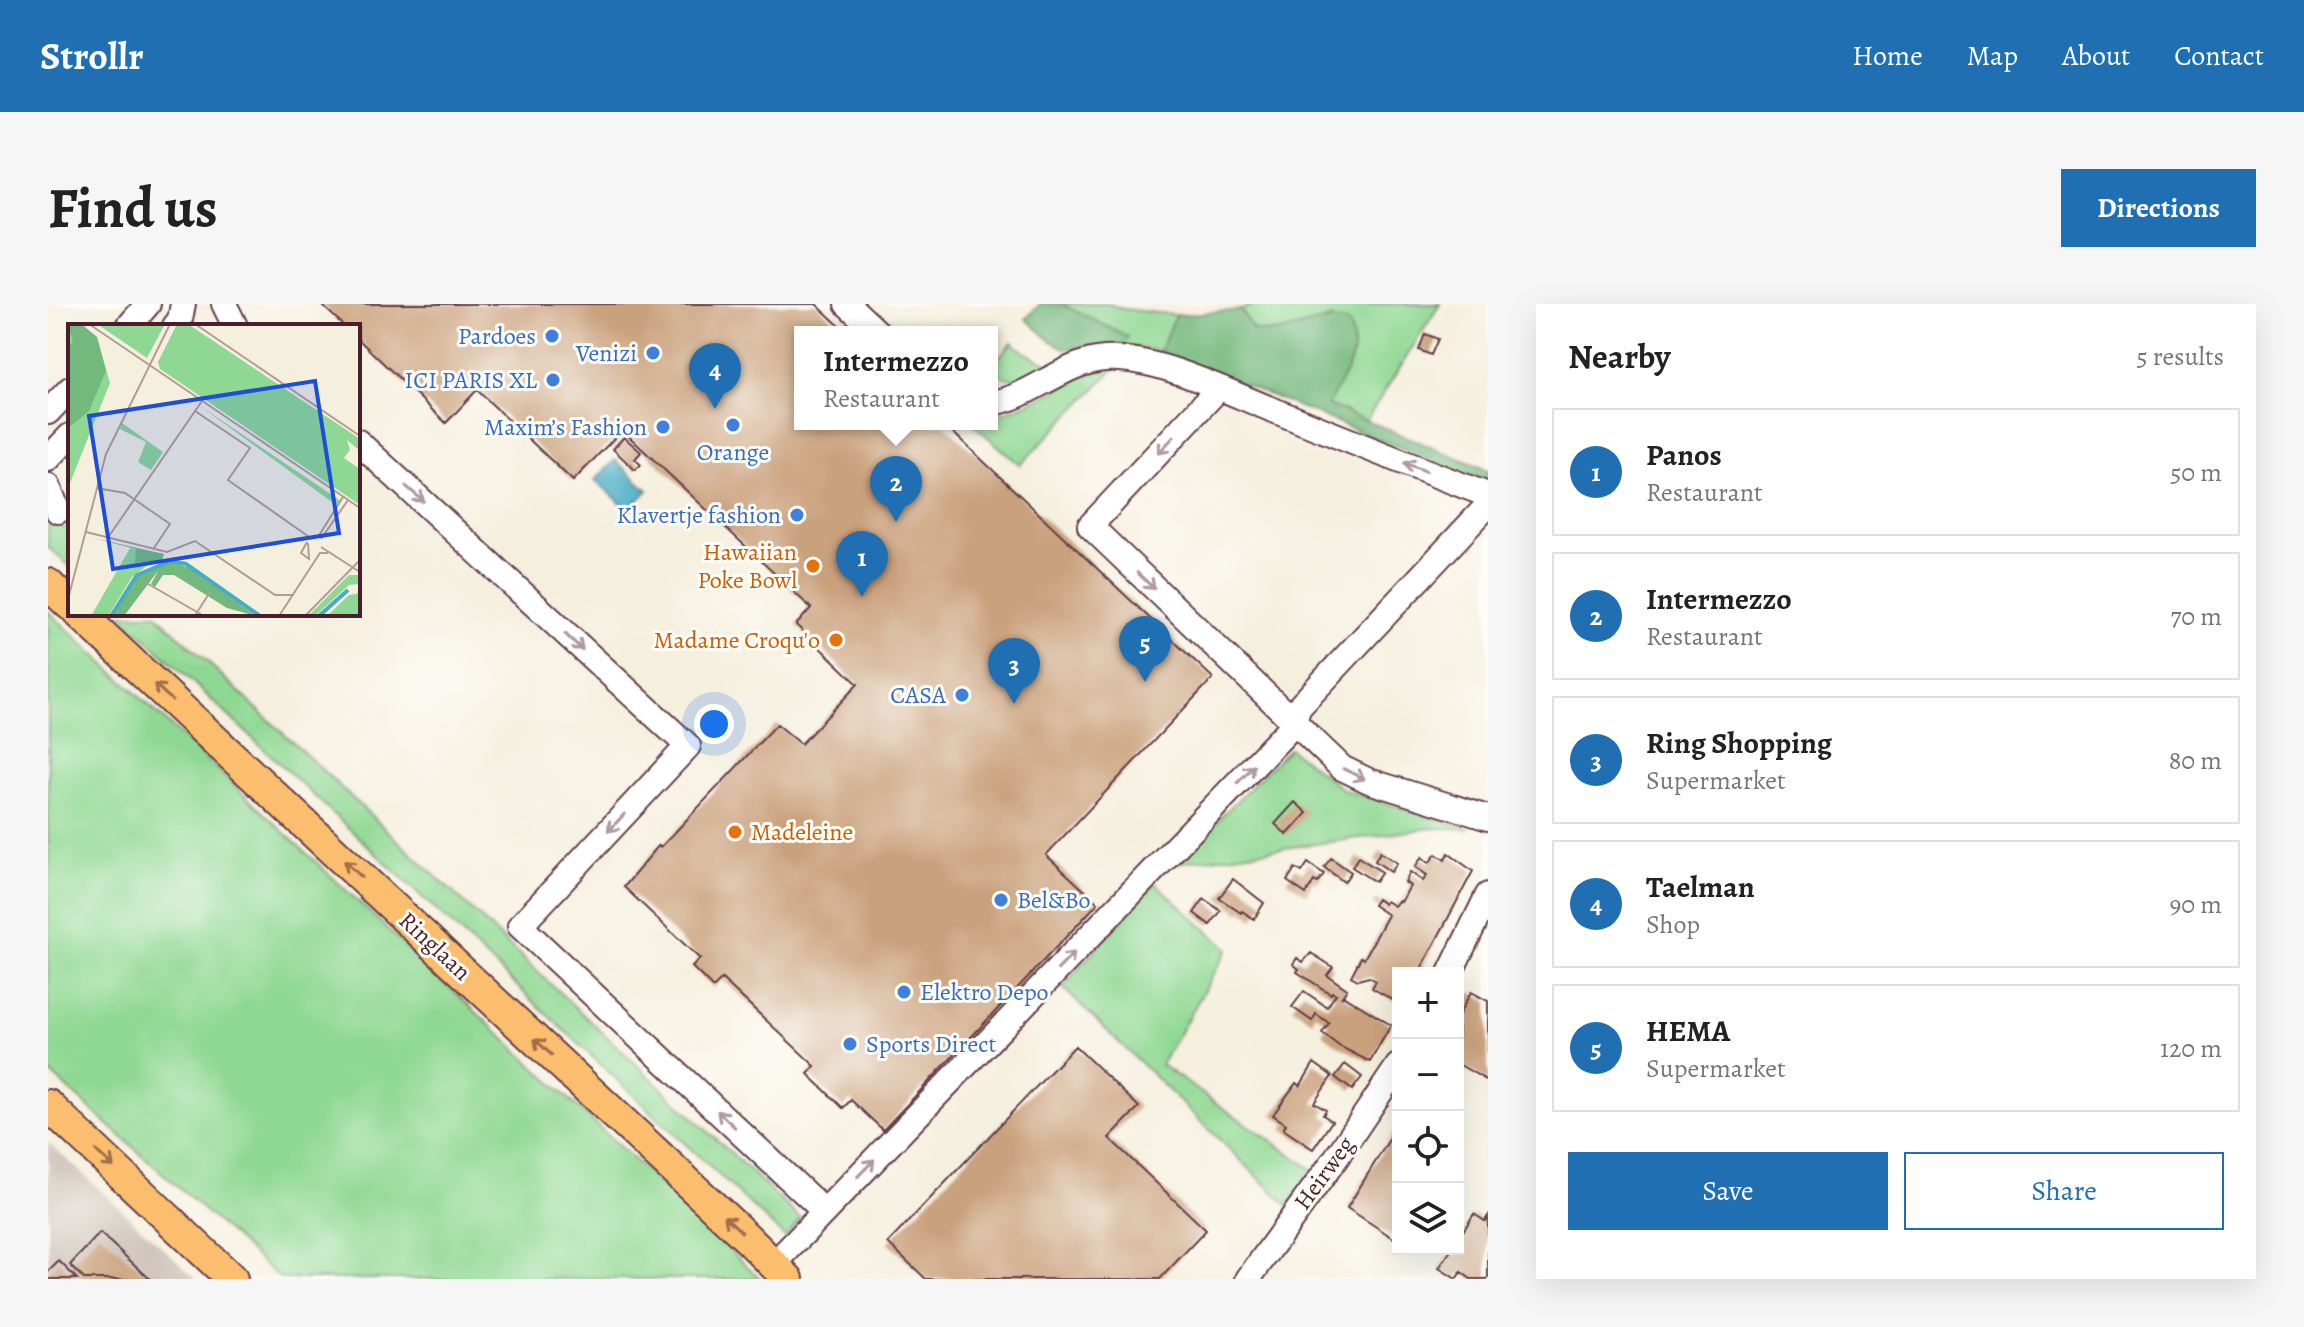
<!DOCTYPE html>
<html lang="en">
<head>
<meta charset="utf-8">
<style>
	body { margin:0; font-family:Alegreya,serif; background:#f6f6f6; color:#222 }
	.controls { position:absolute; right:24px; bottom:24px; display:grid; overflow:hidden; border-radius:0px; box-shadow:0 8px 32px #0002 }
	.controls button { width:72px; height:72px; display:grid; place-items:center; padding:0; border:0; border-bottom:2px solid #e0e0e0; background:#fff; color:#222; font:40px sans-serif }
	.you { position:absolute; left:666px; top:420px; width:28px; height:28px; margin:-20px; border:6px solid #fff; border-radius:50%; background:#1a73e8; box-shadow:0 0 0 12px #1a73e833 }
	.badge { display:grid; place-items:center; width:52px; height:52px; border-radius:50%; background:#1f6fb2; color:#fff; font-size:26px; font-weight:700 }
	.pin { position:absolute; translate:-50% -66px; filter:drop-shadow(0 2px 4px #0008) }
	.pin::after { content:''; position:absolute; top:42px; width:28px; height:24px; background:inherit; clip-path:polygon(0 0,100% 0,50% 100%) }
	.popup { position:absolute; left:746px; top:22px; width:204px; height:104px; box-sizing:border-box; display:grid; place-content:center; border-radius:0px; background:#fff; filter:drop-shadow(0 2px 6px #0005); font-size:26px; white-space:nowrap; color:#767676 }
	.popup b { font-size:30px; color:#222 }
	.popup::after { content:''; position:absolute; left:50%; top:100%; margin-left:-16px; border:16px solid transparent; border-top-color:#fff }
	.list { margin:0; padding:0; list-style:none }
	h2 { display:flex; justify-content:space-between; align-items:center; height:104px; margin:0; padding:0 32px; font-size:34px }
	h2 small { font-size:26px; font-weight:400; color:#767676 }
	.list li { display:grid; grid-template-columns:52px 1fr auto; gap:24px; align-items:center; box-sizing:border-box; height:128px; margin:0 16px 16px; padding:0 16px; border:2px solid #e0e0e0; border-radius:0px }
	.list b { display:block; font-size:30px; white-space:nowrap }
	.list p { margin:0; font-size:26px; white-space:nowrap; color:#767676 }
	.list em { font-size:26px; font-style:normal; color:#767676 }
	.actions { display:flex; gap:16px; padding:24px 32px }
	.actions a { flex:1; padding:18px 0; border:2px solid #1f6fb2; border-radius:0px; text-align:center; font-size:28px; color:#1f6fb2 }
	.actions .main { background:#1f6fb2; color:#fff }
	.icon { flex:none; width:44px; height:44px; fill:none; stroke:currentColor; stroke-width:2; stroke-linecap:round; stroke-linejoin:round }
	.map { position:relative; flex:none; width:1440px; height:975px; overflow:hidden; border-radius:0px }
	header { display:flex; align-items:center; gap:48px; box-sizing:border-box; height:112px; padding:0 40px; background:#1f6fb2; color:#fff }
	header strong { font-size:38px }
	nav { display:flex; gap:44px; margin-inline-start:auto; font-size:28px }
	.intro { display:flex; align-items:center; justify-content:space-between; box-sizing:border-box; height:192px; padding:0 48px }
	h1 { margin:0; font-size:56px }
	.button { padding:20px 36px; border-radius:0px; background:#1f6fb2; color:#fff; font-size:28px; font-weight:700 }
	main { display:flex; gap:48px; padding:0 48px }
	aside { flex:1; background:#fff; border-radius:0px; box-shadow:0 8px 32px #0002 }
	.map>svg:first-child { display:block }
</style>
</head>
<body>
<header>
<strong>Strollr</strong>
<nav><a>Home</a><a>Map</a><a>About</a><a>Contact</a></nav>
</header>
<div class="intro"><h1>Find us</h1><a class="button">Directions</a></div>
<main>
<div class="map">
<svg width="1440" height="975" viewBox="0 0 1440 975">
	<rect width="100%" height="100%" fill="#fdfcf7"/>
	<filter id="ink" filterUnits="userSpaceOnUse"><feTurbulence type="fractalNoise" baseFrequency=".0125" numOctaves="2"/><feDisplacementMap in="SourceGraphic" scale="16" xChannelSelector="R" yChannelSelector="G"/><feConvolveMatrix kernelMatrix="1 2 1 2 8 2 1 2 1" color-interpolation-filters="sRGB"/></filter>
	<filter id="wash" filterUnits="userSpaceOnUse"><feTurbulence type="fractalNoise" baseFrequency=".006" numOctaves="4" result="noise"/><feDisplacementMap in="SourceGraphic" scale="32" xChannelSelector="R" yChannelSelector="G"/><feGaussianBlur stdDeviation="1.8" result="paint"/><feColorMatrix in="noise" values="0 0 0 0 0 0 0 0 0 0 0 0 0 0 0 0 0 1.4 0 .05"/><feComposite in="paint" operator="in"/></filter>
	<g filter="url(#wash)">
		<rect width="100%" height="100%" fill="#f5efde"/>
		<path fill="#cdc2b9" d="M0 838 149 975H0Z"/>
		<path fill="#8fd893" stroke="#6c7c5f" stroke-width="2" d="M1013 0H1061L1075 5 1128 11 1112 47 1075 42 1079 33Z
			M1207 0H1392L1317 118 1280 101 1285 14C1260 22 1232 33 1205 26L1193 6Z
			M964 38 976 48 1001 60C981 70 960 86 944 62Z
			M1068 63 972 161 925 120H944V111L958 108 999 91 1036 71Z
			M0 208 22 229V263L0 243Z
			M0 307 713 975H233L0 767Z
			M72 310H108L752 914 737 933Z
			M1241 444 1296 486 1422 525 1385 524 1127 559Z
			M1107 579 1180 645 1113 761 1264 865 1240 902 1014 683Z"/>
		<path fill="#73b87d" stroke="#5e6c54" stroke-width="2" d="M992 0H1013L1080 33 1075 42 1049 41 1018 45 1003 37 978 15Z
			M1193 6 1205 26C1240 35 1268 10 1300 18 1315 51 1295 71 1280 101L1440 166V179L1112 47 1128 11Z"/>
		<path fill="#45acc4" stroke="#486678" stroke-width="2" d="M567 156 600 186 581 206 547 176Z"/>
		<g id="blocks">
			<path fill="#caa17d" d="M273 0H768L798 28H752V120H896L1165 374 998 551 1050 599 835 826 803 796 795 804 760 770 767 762 674 675 665 684 644 663 652 655 576 583 611 541 613 543 729 420 753 440 810 380 748 321 763 304 574 126 525 177 429 86 398 119 310 35V22H296Z
				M1377 30 1390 35 1383 51 1371 46Z
				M576 133 593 148 587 155 593 161 587 166 565 145Z
				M1247 498 1259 509 1239 531 1227 520Z
				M1332 548 1349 559 1343 568 1327 557Z
				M1400 549 1425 567 1371 669H1350V699L1324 684 1328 677 1321 673 1310 676 1303 672 1313 653 1316 655 1340 611 1325 601 1329 595 1336 600 1338 597 1346 602 1350 597 1353 598 1362 582 1357 578 1362 568 1375 577 1379 571 1367 563 1374 553 1381 559 1388 550 1397 556Z
				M1310 553 1334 568 1327 578 1304 563Z
				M1283 554 1303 568 1296 578 1276 563Z
				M1260 559 1276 570 1269 579 1266 577 1258 590 1239 577 1247 564 1254 568Z
				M1185 575 1216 599 1206 615 1194 607 1193 609 1171 594Z
				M1156 595 1173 607 1162 621 1146 609Z
				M1263 649 1285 663 1279 671 1299 685 1293 694 1296 692 1343 721 1322 758 1291 742 1274 729 1281 719 1268 710 1264 717 1244 703 1256 687 1279 703 1288 690 1284 688 1283 690 1249 668 1251 665 1245 660 1249 654 1255 658Z
				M1423 688 1440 697V777L1410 760V712Z
				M1027 742 1091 803 1061 834 1158 926 1112 975H878L840 939Z
				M1266 759 1284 772 1266 799 1278 806 1275 811 1284 817 1265 845 1235 825 1238 820 1225 811 1248 779 1252 782Z
				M1297 760 1314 773 1304 786 1287 773Z
				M1350 821V937L1299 904Z
				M1426 910 1437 917 1440 912V973L1439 975H1423L1413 968 1408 975 1391 964 1404 945H1410V935Z
				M52 929 102 975H36L22 961Z
				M11 957 29 975H0V968Z"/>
		</g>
	</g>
	<g filter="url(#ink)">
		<use href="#blocks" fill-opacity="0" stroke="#643e46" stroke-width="2"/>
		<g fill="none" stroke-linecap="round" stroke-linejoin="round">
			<defs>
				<path id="minor" d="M176 0 187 22
					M799 0 829 28
					M81 22 100 0
					M127 22 132 16 135 0
					M1171 84 1042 222 1294 464 1321 477 1440 514
					M944 99C984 93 1015 58 1057 55 1108 51 1181 89 1230 108 1300 136 1370 165 1440 191
					M0 108 22 85
					M310 138 640 442 472 622 776 907
					M0 155 22 132
					M0 182 10 207
					M1402 669 1440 591
					M725 961 1246 420 1250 404 1440 201
					M1200 975 1288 854 1350 762"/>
				<path id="major" d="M0 280 22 301
					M32 310 699 934 740 975
					M0 801 184 975"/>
			</defs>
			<use href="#minor" stroke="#643e46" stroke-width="28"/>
			<use href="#major" stroke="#643e46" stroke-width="34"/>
			<use href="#minor" stroke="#fff" stroke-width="24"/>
			<use href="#major" stroke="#fbbe6e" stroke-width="30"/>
		</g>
		<defs><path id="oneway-shaft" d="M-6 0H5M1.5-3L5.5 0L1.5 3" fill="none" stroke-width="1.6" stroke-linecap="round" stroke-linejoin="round" transform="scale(2)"/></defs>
		<g stroke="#ae9aa0">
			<use href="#oneway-shaft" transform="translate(1118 141) rotate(133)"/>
			<use href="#oneway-shaft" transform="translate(1367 163) rotate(-159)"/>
			<use href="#oneway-shaft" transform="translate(367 190) rotate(41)"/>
			<use href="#oneway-shaft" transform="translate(1098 277) rotate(43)"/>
			<use href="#oneway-shaft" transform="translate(526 338) rotate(42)"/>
			<use href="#oneway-shaft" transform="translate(1198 470) rotate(-46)"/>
			<use href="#oneway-shaft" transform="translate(1306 470) rotate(26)"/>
			<use href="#oneway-shaft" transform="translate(568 519) rotate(133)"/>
			<use href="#oneway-shaft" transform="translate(1018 657) rotate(-46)"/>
			<use href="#oneway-shaft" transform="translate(678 815) rotate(-137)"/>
			<use href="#oneway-shaft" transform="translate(818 864) rotate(-46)"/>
		</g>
		<g stroke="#a26e4c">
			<use href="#oneway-shaft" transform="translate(115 388) rotate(-137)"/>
			<use href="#oneway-shaft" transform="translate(305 565) rotate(-137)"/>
			<use href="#oneway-shaft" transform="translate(495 743) rotate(-137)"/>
			<use href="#oneway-shaft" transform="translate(57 855) rotate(43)"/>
			<use href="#oneway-shaft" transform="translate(685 920) rotate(-137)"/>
		</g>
	</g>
	<g fill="#3f7fe0" stroke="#fdfcf7" stroke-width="3">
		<circle cx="504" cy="32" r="8"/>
		<circle cx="605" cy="49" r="8"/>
		<circle cx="505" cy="76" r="8"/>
		<circle cx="685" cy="121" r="8"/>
		<circle cx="615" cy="123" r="8"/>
		<circle cx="749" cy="211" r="8"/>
		<circle cx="914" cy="391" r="8"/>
		<circle cx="953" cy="596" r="8"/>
		<circle cx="856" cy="688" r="8"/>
		<circle cx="802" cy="740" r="8"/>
	</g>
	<g fill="#e8710a" stroke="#fdfcf7" stroke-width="3">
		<circle cx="765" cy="262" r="8"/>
		<circle cx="788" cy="336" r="8"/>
		<circle cx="687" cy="528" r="8"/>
	</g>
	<g text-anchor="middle" stroke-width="6" stroke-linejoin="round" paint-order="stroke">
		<g font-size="24" fill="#366cbe" stroke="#fdfcf7" text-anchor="end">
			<text x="488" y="40">Pardoes</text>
			<text x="589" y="57">Venizi</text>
			<text x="489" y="84">ICI PARIS XL</text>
			<text x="599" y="131">Maxim’s Fashion</text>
			<text x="685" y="156" text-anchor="middle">Orange</text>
			<text x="733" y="219">Klavertje fashion</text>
			<text x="898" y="399">CASA</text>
			<text x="969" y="604" text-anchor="start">Bel&amp;Bo</text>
			<text x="872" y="696" text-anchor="start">Elektro Depo</text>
			<text x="818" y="748" text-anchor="start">Sports Direct</text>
		</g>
		<g font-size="24" fill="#c56008" stroke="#fdfcf7" text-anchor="end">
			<text x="749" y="256">Hawaiian<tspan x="749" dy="28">Poke Bowl</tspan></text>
			<text x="772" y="344">Madame Croqu'o</text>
			<text x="703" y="536" text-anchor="start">Madeleine</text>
		</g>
		<g font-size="24" fill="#4a1f2b" stroke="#fdfcf7">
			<text transform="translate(387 642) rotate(43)" y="8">Ringlaan</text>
			<text transform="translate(1276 869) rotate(-54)" y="8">Heirweg</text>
		</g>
	</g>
	<g transform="translate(20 20)">
		<rect width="292" height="292" fill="#f5efde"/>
		<path d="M0 0H13L29 13 42 59 0 164ZM29 0H97L79 34ZM109 0H120L292 115V127L279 116 282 126 276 134 292 145V181L92 45 90 38ZM132 82 273 177 268 181ZM54 99 95 128 83 146 70 138 78 118 52 105ZM62 224 68 225 69 239 84 238 64 253 40 292H23ZM281 251H292V260L281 261 247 292H240ZM292 269V292H259L281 271Z" fill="#8fd893"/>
		<path d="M0 0H13L29 13 38 47 21 87 0 104V22L5 18ZM21 213 96 230 94 236 67 239 68 225ZM105 238 121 244 188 292 159 284 106 251H95L87 263 83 260 90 247 56 292H45L70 252 88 241Z" fill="#73b87d"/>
		<path fill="none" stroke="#45acc4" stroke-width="4" d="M43 292 69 251 103 237 118 240 192 292M251 292 280 266"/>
		<path fill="none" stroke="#b19c96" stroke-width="2" d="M21 0 292 184M127 0 292 112M127 87 182 124 160 156 244 215M28 164 57 169 102 200 86 224M18 208 99 228 127 217 207 271H224M250 213 275 173M39 215 134 77M253 215 280 176M239 218 233 229 241 235 240 219M253 223 292 248M75 257 136 292M0 275 38 130 102 0M128 290 142 268M211 292 252 229H260M237 292 292 236"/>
		<path fill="#1d4ed8" fill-opacity="0.15" stroke="#1d4ed8" stroke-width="4" d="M247 57 271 209 45 245 21 92Z"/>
		<rect width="292" height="292" fill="none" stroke="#4a1f2b" stroke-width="4"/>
	</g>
</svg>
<div class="controls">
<button>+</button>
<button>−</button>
<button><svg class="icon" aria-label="locate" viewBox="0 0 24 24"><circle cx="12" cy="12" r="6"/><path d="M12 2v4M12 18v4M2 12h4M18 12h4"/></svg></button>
<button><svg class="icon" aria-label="layers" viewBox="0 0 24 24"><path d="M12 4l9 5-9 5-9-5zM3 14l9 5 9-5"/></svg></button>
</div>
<div class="you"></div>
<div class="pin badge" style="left:814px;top:293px">1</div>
<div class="pin badge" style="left:848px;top:218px">2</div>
<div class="popup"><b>Intermezzo</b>Restaurant</div>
<div class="pin badge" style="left:966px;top:400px">3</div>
<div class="pin badge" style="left:667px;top:105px">4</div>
<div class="pin badge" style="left:1097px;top:378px">5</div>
</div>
<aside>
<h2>Nearby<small>5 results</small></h2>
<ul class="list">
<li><span class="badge">1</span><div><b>Panos</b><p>Restaurant</p></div><em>50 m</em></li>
<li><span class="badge">2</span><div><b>Intermezzo</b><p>Restaurant</p></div><em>70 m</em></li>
<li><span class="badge">3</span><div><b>Ring Shopping</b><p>Supermarket</p></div><em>80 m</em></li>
<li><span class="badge">4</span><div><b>Taelman</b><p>Shop</p></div><em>90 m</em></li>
<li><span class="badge">5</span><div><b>HEMA</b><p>Supermarket</p></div><em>120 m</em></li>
</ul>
<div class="actions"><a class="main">Save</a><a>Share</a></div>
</aside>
</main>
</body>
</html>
